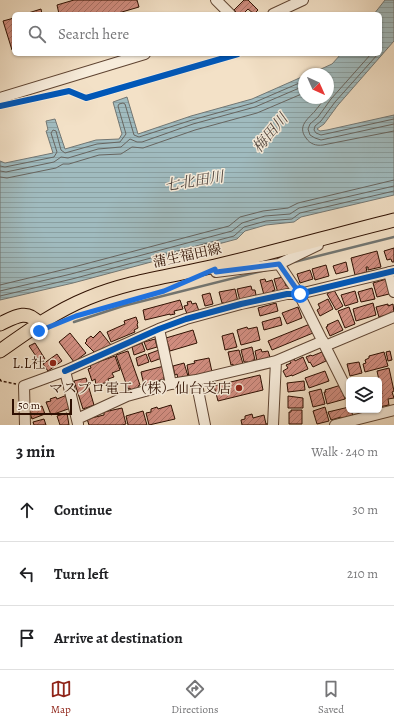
<!DOCTYPE html>
<html lang="en">
<head>
<meta charset="utf-8">
<style>
	body { margin:0; font-family:Alegreya,"Noto Serif JP",serif; background:#f2f2f2; color:#202124 }
	.controls { position:absolute; right:12px; bottom:12px; display:grid; overflow:hidden; border-radius:6px; box-shadow:0 1px 3px #0004 }
	.controls button { width:36px; height:36px; display:grid; place-items:center; padding:0; border:0; border-bottom:1px solid #e0e0e0; background:#fff; color:#202124; font:20px sans-serif }
	.compass { position:absolute; left:298px; top:68px; width:36px; height:36px; border-radius:50%; background:#fff; box-shadow:0 1px 3px #0004; rotate:135deg }
	.scale { position:absolute; left:12px; bottom:10px; width:60px; box-sizing:border-box; padding-left:4px; border:2px solid #2e0f01; border-top:0; font-size:11px; line-height:14px; white-space:nowrap; color:#2e0f01; -webkit-text-stroke:3px #f7ecdb; paint-order:stroke }
	.stop { position:absolute; width:12px; height:12px; margin:-9px; border:3px solid #1a73e8; border-radius:50%; background:#fff }
	.stop.end { background:#1a73e8; border-color:#fff; box-shadow:0 1px 4px #0008 }
	.list { margin:0; padding:0; list-style:none }
	h2 { display:flex; justify-content:space-between; align-items:center; height:52px; margin:0; padding:0 16px; font-size:17px }
	h2 small { font-size:13px; font-weight:400; color:#757577 }
	.list li { display:grid; grid-template-columns:26px 1fr auto; gap:12px; align-items:center; box-sizing:border-box; height:64px; padding:0 16px; border-top:1px solid #e0e0e0 }
	.list b { display:block; font-size:15px; white-space:nowrap }
	.list em { font-size:13px; font-style:normal; color:#757577 }
	.icon { flex:none; width:22px; height:22px; fill:none; stroke:currentColor; stroke-width:2; stroke-linecap:round; stroke-linejoin:round }
	.map { position:relative; flex:none; width:394px; height:425px; overflow:hidden }
	.search { position:absolute; background:#fff; box-shadow:0 1px 3px #0004; left:12px; right:12px; top:12px; height:44px; display:flex; align-items:center; gap:10px; box-sizing:border-box; padding:0 14px; border-radius:6px; color:#757577; font-size:15px }
	.sheet { height:244px; background:#fff }
	nav { display:flex; justify-content:space-around; align-items:center; box-sizing:border-box; height:56px; border-top:1px solid #e0e0e0; background:#fff; font-size:11px; color:#757577 }
	nav a { display:grid; justify-items:center; gap:2px }
	nav .on { color:#8f2418 }
	.map>svg:first-child { display:block }
</style>
</head>
<body>
<div class="map">
<svg width="394" height="425" viewBox="0 0 394 425">
	<defs>
		<pattern id="water-rules" width="6" height="5" patternUnits="userSpaceOnUse"><rect width="6" height="5" fill="#a0bbbf"/><path d="M0 2.5h6" fill="none" stroke="#8aa0a2"/></pattern>
		<pattern id="building-hatch" width="6" height="6" patternUnits="userSpaceOnUse"><rect width="6" height="6" fill="#d28e81"/><path d="M-1 1l2-2M0 6l6-6M5 7l2-2" fill="none" stroke="#ab7267"/></pattern>
	</defs>
	<rect width="100%" height="100%" fill="#f3e1c7"/>
	<filter id="stains"><feTurbulence type="fractalNoise" baseFrequency=".005" numOctaves="4"/><feColorMatrix values="0 0 0 0 .2 0 0 0 0 .09 0 0 0 0 .02 0 0 0 .5 -.17"/></filter>
	<radialGradient id="worn" r=".72"><stop offset=".6" stop-color="#630" stop-opacity="0"/><stop offset="1" stop-color="#630" stop-opacity=".3"/></radialGradient>
	<path fill="url(#water-rules)" stroke="#727673" d="M385 0H394V41L338 105 324 124 317 129 320 131 327 130 394 115V195L301 217 294 222 266 225 245 231 237 239 73 283 0 300V161L5 163 53 153 46 131 48 130 46 121 55 119 65 149 96 140 119 139 122 134 113 102 127 97 138 134 191 116 252 99 304 76V98H328V74H310L332 64 341 54H380V14H374Z"/>
	<g fill="none" stroke-linecap="round" stroke-linejoin="round">
		<path stroke="#676560" stroke-width="1" d="M371 54 331 99 318 117 310 124 308 129 310 135 315 138 321 140 394 124
			M378 54 335 102 321 121 315 126 314 130 316 133 321 135 394 119
			M324 98C322 103 318 107 315 111 308 119 297 126 306 138 310 144 316 146 323 145L394 131
			M0 166 5 167 54 157 57 152 51 133 53 130 56 131 61 150 65 153 97 144 120 142 126 134 118 106 119 104 123 103 125 104 134 135 139 137 192 120 253 103 304 81
			M0 171 6 172 54 162 61 157 68 158 98 149 121 147 130 139 137 142H142L193 124 255 107 304 86
			M0 177 7 178 56 168 63 164H69L99 155 121 154 132 147 143 148 195 130 257 113 304 93
			M0 285 70 268 229 226 240 217 263 211 288 208 298 203 394 180
			M0 291 71 274 232 231 242 223 265 216 290 214 299 208 394 186
			M0 296 72 279 234 236 244 227 266 221 292 219 300 213 394 191"/>
		<path stroke="#727673" stroke-width="2.5" d="M294 262 394 237
			M74 322 123 306 266 270"/>
	</g>
	<path fill="url(#building-hatch)" stroke="#2e0f01" d="M74 0H137L139 7 115 14H59L57 5Z
		M244 0H248L258 10 254 14 248 9 243 14H238L234 10Z
		M41 9 42 14H25Z
		M14 18V49L12 50 3 21Z
		M394 248V262H392L391 259 387 260 384 251Z
		M377 251 381 267 368 270V267H366L367 272 355 275 351 258Z
		M346 262 348 271 336 274 333 266Z
		M326 265 329 276 315 280 312 269Z
		M310 270 313 279 300 283 297 274Z
		M283 277 286 286 289 285 290 289 278 293 274 279Z
		M390 278 393 293 377 297 373 283Z
		M265 279 266 282 272 280 275 290 272 291 273 292 264 295 260 280Z
		M251 286 252 290H255L256 295 253 296V297L240 301 237 289Z
		M372 288 375 299 361 302 358 292Z
		M235 289 238 302 224 306V303H222L219 292Z
		M334 290 343 306 336 310 327 294Z
		M355 291 358 302 345 306 341 295Z
		M210 293 213 304 205 306 202 295Z
		M328 299 333 309 320 316 317 310 320 308 318 304Z
		M180 300 183 309 174 311 175 314 170 315V314L145 320 143 310Z
		M191 301 192 304 196 303 199 311 187 314 184 306 188 305 187 302Z
		M276 303 278 311 260 316 258 308Z
		M373 303 376 315 356 321 353 309Z
		M388 304V306L393 304 394 313 379 317 376 307Z
		M298 307 302 318 287 324 282 313Z
		M349 307 355 324 345 328 338 311Z
		M136 317 138 323 137 324 138 328 134 330 135 332 111 342 107 332 125 324 124 321Z
		M280 317 282 325 264 330 262 322Z
		M338 320 343 330 330 336 326 327 328 326 327 325Z
		M310 324 313 333 272 350 268 341Z
		M247 327 248 329 257 327 260 340 241 345 237 330Z
		M193 330 197 343 170 351 166 338Z
		M100 331 111 345 96 354 85 343 87 341 86 340 91 336 93 338Z
		M70 333 86 353 74 362 59 342Z
		M233 333 237 347 225 350 222 336Z
		M155 339 157 347 147 350 144 342Z
		M35 343 45 359 40 362 29 346Z
		M142 343 145 351 134 355 132 347Z
		M252 347 255 360H253L254 362 248 364V362H244L241 350Z
		M261 349 262 352 268 351 270 357 257 361 255 351Z
		M159 350 162 358 151 362 148 354Z
		M239 350 243 364 233 366V364L231 365 228 352Z
		M128 351 140 385 138 386 139 388 131 391 130 388 128 389 116 355Z
		M390 351 392 360 388 361 386 352Z
		M322 352 326 361 313 367 310 362 309 363 306 357 311 355 312 356Z
		M384 352 388 366 365 372 363 364 366 363 365 360 369 358V356Z
		M57 354 62 361 48 371 43 364Z
		M146 354 149 362 138 366 136 358Z
		M115 356 120 370 112 373 114 377 108 379 109 382 96 385 95 379 92 381 88 369 91 368 90 365Z
		M303 357 308 369 292 376V375L286 377 283 371 288 368 286 365 291 363 289 360 294 358 295 361Z
		M209 358 212 372 189 377 187 365 195 363 194 361Z
		M359 362 362 373 350 376 347 364Z
		M184 363 188 376 178 379 177 374 175 375 173 366Z
		M164 366 167 376 164 377V379L144 385 141 372Z
		M389 368 394 391 392 392 394 398 388 399 389 405 379 407V395L382 394 377 371Z
		M325 371 329 381 309 388 305 378Z
		M260 375 263 390 218 401 214 386Z
		M86 378 94 405 83 409 74 381Z
		M304 381 305 390 288 392 287 383Z
		M341 385 345 399 327 404 324 392H326L325 390Z
		M321 389 325 404 313 407 309 392Z
		M67 395 71 408 51 415 46 402 51 401 50 399 56 397 57 399Z
		M288 396 303 398V408H288Z
		M171 405 175 419 149 425 146 413 151 412V409L157 407 158 409Z
		M42 406 45 414 32 419 29 410Z
		M325 407 329 421 317 424 313 411Z
		M349 407V410H351L353 416 342 420 341 417 331 420 328 412Z
		M122 408 126 424 122 425H89L87 419 104 415V412Z
		M291 410H302V424H289V412H291Z
		M143 411 147 425H128L126 416Z
		M67 413 69 425H60L57 416Z
		M252 414 253 418 264 415 266 424 270 423V425H242L241 420 245 419V416Z
		M44 419 46 425H34L33 422Z"/>
	<g fill="none" stroke-linecap="round" stroke-linejoin="round">
		<defs>
			<path id="minor" d="M216 0 230 14
				M273 14 303 0
				M0 98 145 54
				M279 264 318 245V240
				M214 268 216 272 279 264 299 294 349 394
				M389 272 394 292
				M159 329 171 384
				M325 346 394 317
				M65 371 159 329 186 319 241 304 287 294H299L394 271
				M196 380 205 425
				M77 419 127 396 171 384 196 380 276 361 323 341
				M25 425 24 386 65 371 78 424
				M273 425 276 361
				M335 425 394 410"/>
			<path id="major" d="M0 324C13 318 27 308 38 323
				M0 351C28 331 56 311 88 298 129 281 172 276 215 266 275 252 334 235 394 220"/>
		</defs>
		<use href="#minor" stroke="#5f4432" stroke-width="12"/>
		<use href="#major" stroke="#2e0f01" stroke-width="15"/>
		<path stroke="#2e0f01" stroke-width="1.5" stroke-dasharray="3 2" stroke-linecap="butt" d="M76 316 164 291 178 285
			M0 379 1 381 16 384"/>
		<use href="#minor" stroke="#f7ecdb" stroke-width="10"/>
		<use href="#major" stroke="#f3e1c7" stroke-width="13"/>
		<defs>
			<path id="cycleway" d="M0 106 69 91 86 98 238 54
				M65 371 159 329 186 319 241 304 287 294H299L394 271"/>
		</defs>
		<use href="#cycleway" stroke="#f7ecdb" stroke-width="8"/>
		<use href="#cycleway" stroke="#0057b8" stroke-width="6"/>
	</g>
	<g fill="none" stroke-linecap="round" stroke-linejoin="round">
		<path stroke="#1a73e8" stroke-width="5" d="M39 331 76 316 164 291 215 269 216 272 279 264 300 294"/>
	</g>
	<g fill="#8f2418" stroke="#f7ecdb" stroke-width="1.5">
		<circle cx="53" cy="363" r="4"/>
		<circle cx="239" cy="388" r="4"/>
	</g>
	<g text-anchor="middle" stroke-width="3" stroke-linejoin="round" paint-order="stroke">
		<g font-size="14" fill="#2e0f01" stroke="#f7ecdb">
			<text transform="translate(187 255) rotate(-12)" y="5">蒲生福田線</text>
		</g>
		<g font-size="14" fill="#2e0f01" stroke="#f7ecdb" text-anchor="end">
			<text x="45" y="368">L.L社</text>
			<text x="231" y="393">マスプロ電工（株）仙台支店</text>
		</g>
		<g font-size="15" font-style="italic" fill="#564b44" stroke="#f7ecdb">
			<text transform="translate(270 133) rotate(-50)" y="5">梅田川</text>
			<text transform="translate(194 181) rotate(-9)" y="5">七北田川</text>
		</g>
	</g>
	<rect width="100%" height="100%" filter="url(#stains)"/>
	<rect width="100%" height="100%" fill="url(#worn)"/>
</svg>
<div class="controls">
<button><svg class="icon" aria-label="layers" viewBox="0 0 24 24"><path d="M12 4l9 5-9 5-9-5zM3 14l9 5 9-5"/></svg></button>
</div>
<svg class="compass" viewBox="-18 -18 36 36"><path d="M0-13l5 13h-10z" fill="#e53935"/><path d="M0 13l5-13h-10z" fill="#757577"/></svg>
<div class="scale">50 m</div>
<div class="stop" style="left:300px;top:294px"></div>
<div class="stop end" style="left:39px;top:331px"></div>
<div class="search"><svg class="icon" aria-label="search" viewBox="0 0 24 24"><circle cx="10" cy="10" r="6"/><path d="M15 15l6 6"/></svg>Search here</div>
</div>
<section class="sheet">
<h2>3 min<small>Walk · 240 m</small></h2>
<ul class="list">
<li><svg class="icon" aria-label="ahead" viewBox="0 0 24 24"><path d="M12 20V5M6 11l6-6 6 6"/></svg><div><b>Continue</b></div><em>30 m</em></li>
<li><svg class="icon" aria-label="left" viewBox="0 0 24 24"><path d="M17 20v-9H6M10 6l-5 5 5 5"/></svg><div><b>Turn left</b></div><em>210 m</em></li>
<li><svg class="icon" aria-label="arrive" viewBox="0 0 24 24"><path d="M6 21V4h12l-3 4 3 4H6"/></svg><div><b>Arrive at destination</b></div></li>
</ul>
</section>
<nav>
<a class="on"><svg class="icon" aria-label="map" viewBox="0 0 24 24"><path d="M3 6l6-2 6 2 6-2v14l-6 2-6-2-6 2zM9 4v14M15 6v14"/></svg>Map</a>
<a><svg class="icon" aria-label="directions" viewBox="0 0 24 24"><path d="M12 3l9 9-9 9-9-9zM9 14v-3h6M13 9l2 2-2 2"/></svg>Directions</a>
<a><svg class="icon" aria-label="saved" viewBox="0 0 24 24"><path d="M7 4h10v16l-5-4-5 4z"/></svg>Saved</a>
</nav>
</body>
</html>
